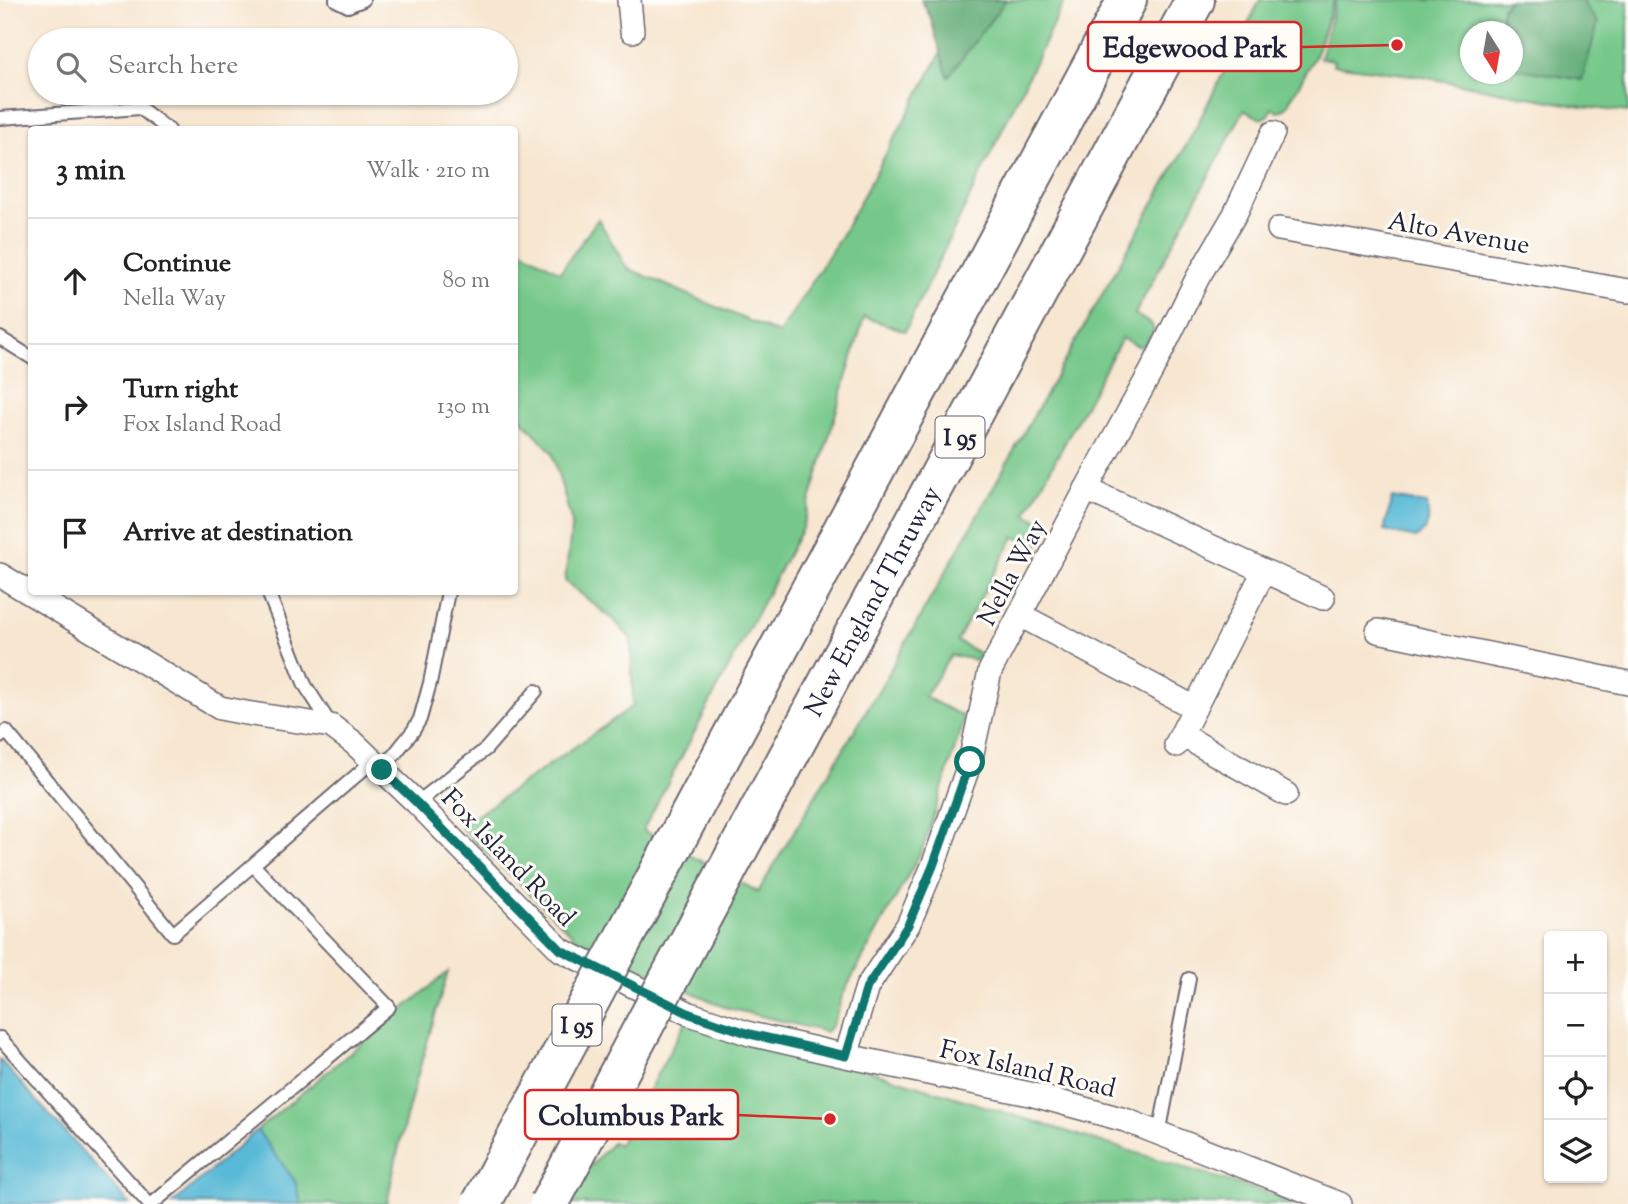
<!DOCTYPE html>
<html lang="en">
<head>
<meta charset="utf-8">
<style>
	body { margin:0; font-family:"Sorts Mill Goudy",serif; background:#f6f6f6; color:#222 }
	.controls { position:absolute; right:21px; bottom:21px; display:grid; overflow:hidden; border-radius:7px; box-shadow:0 2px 5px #0004 }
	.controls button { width:63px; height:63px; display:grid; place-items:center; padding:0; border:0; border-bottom:2px solid #e0e0e0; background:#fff; color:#222; font:35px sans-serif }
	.compass { position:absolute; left:1460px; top:21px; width:63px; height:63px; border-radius:50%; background:#fff; box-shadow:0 2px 5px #0004; rotate:169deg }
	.stop { position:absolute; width:21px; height:21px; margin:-16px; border:5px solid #0f766e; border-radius:50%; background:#fff }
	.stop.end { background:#0f766e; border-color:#fff; box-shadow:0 2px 7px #0008 }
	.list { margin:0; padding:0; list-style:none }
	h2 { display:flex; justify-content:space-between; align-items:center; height:91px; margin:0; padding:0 28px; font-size:30px }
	h2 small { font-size:23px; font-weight:400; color:#767676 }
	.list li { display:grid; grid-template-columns:46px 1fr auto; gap:21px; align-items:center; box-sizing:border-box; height:126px; padding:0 28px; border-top:2px solid #e0e0e0 }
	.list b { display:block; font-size:26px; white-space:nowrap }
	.list p { margin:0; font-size:23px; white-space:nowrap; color:#767676 }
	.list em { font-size:23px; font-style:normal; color:#767676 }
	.icon { flex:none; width:38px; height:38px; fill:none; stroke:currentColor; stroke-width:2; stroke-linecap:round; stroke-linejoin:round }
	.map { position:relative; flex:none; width:1628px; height:1204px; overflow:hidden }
	.search { position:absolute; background:#fff; box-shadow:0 2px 5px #0004; left:28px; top:28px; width:490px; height:77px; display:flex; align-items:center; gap:18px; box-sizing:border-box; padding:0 24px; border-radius:38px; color:#767676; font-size:26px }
	.panel { position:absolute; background:#fff; box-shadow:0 2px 5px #0004; left:28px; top:126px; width:490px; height:469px; border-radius:7px }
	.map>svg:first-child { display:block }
</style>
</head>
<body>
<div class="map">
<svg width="1628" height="1204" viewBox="0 0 1628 1204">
	<rect width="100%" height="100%" fill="#fdfcf7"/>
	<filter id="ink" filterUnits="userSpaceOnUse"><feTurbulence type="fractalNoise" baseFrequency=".0143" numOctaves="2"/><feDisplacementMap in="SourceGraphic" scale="14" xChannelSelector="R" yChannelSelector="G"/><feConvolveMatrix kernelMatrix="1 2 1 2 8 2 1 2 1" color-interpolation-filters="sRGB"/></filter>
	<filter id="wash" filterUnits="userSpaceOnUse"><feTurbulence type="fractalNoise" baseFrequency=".00686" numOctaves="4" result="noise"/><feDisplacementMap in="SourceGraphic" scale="28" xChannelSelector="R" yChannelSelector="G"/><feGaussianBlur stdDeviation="1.57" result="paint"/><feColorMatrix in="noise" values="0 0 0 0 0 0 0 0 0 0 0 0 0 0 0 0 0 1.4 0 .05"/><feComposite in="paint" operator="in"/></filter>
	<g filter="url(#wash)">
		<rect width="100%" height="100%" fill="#f7e6d0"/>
		<path fill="#76c88a" stroke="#4c7562" stroke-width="2" fill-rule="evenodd" d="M970 0H1065L905 331 864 317 802 528 643 830 758 892 884 681 1192 135 1260 0H1334L1315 56 1286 108 1278 112 1272 108 1269 115 1261 119 1244 110 1135 314 1152 325 1154 331 1143 346 1140 347 1122 338 1026 514 1047 525C1047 533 1043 541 1037 546L1014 537 957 641 979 653 980 655 978 659 975 660 951 655 925 697 962 716 963 723 923 848 843 994 833 1024 826 1032 724 1007 577 939 460 827 633 706 631 639 616 622 565 581 572 523 552 452 515 412V246L560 272 598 219 627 268 779 334 841 236Z
			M1336 0H1628V112L1582 107 1412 75 1333 65 1334 60 1320 58ZM1470 32H1512V74H1470Z
			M448 972C425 1049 401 1125 387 1204H301L294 1181 257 1130Z
			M690 1014 750 1034 1303 1204H555L613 1142 619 1145Z"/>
		<path fill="#60ac76" stroke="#416758" stroke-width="2" d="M921 0H1006L948 77 930 16Z
			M1509 0H1581L1598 23 1582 80 1513 68 1512 32 1501 31 1502 8Z"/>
		<path fill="#58bad7" stroke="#3d6e89" stroke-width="2" d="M1392 498 1427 504C1430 518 1429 530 1416 538L1384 531Z
			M0 1060 130 1204H0Z
			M257 1130 295 1181 301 1204H172Z"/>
	</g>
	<g filter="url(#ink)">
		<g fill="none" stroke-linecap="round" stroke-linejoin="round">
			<defs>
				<path id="lane" d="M336 0 348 6 363 0
					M0 118 140 108 169 130
					M0 338 32 358
					M268 592 305 685 331 725
					M0 737 6 731 173 934 373 761
					M382 770 413 731 420 719 430 683 448 592
					M417 803 486 749 536 691
					M0 1038 149 1204
					M1159 1134 1189 979
					M152 1204 389 1007 253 865"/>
				<path id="street" d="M629 0 632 31
					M1279 229 1628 291
					M1086 489 1323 598
					M0 575 220 708 246 713 331 726 354 743 417 803 561 950 690 1014 750 1034 846 1056 1030 1094 1125 1120 1340 1204
					M1020 615 1195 708
					M1378 631 1628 683
					M1182 735 1286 794
					M1176 745 1264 571
					M846 1056 867 987 908 925 933 866 970 762 990 671 1098 467 1152 370 1197 279 1235 214 1273 133"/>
				<g id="highway">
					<path d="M673 846 1127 0"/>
					<path id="s1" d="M725 874 1195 0"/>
				</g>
			</defs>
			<use href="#lane" stroke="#6d676f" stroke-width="16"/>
			<use href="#street" stroke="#6d676f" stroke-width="26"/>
			<use href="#highway" stroke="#6d676f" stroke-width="42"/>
			<use href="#lane" stroke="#fff" stroke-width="12"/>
			<use href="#street" stroke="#fff" stroke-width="23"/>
			<use href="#highway" stroke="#fff" stroke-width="38"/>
			<defs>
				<path id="highway-bridge" d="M481 1204 673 846
					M549 1204 725 874"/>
			</defs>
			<use href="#highway-bridge" stroke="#6d676f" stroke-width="42" stroke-linecap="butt"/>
			<use href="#highway-bridge" stroke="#fff" stroke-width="38"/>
		</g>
	</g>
	<g fill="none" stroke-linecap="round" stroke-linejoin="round" filter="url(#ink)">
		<path stroke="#0f766e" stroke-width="9" d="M382 770 417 803 561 950 690 1014 750 1034 846 1056 867 987 908 925 933 866 970 762"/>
	</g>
	<g text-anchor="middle" stroke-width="6" stroke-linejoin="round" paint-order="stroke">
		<g fill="#fdfcf7" stroke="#646373" stroke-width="2">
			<rect x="935.5" y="416.5" width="49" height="41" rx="5"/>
			<rect x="552.5" y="1004.5" width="49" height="41" rx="5"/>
		</g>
		<g font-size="24" font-weight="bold" fill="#22223b">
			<text x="960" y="445">I 95</text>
			<text x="577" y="1033">I 95</text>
		</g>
		<g font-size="26" fill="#22223b" stroke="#fdfcf7">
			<text transform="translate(1459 232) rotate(10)" y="9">Alto Avenue</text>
			<text transform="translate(1011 572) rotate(-62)" y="9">Nella Way</text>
			<text dy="9" stroke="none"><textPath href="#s1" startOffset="310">New England Thruway</textPath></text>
			<text transform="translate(509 857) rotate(46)" y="9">Fox Island Road</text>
			<text transform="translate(1028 1068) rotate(13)" y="9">Fox Island Road</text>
		</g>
	</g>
	<path fill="none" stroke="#d62828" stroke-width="2.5" d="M1397 45L1301 47M830 1119L738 1115"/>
	<g fill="#d62828" stroke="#fdfcf7" stroke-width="2.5">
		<circle cx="1397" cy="45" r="7"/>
		<circle cx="830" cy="1119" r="7"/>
	</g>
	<g fill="#fdfcf7" stroke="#d62828" stroke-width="2.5">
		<rect x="1088" y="22" width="213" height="49" rx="7"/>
		<rect x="525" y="1090" width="213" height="49" rx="7"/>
	</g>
	<g font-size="28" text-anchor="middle" font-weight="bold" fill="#22223b">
		<text x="1195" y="57">Edgewood Park</text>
		<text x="631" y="1125">Columbus Park</text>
	</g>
</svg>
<div class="controls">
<button>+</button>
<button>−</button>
<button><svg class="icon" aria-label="locate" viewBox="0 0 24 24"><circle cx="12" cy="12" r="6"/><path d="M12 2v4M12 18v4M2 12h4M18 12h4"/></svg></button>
<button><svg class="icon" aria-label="layers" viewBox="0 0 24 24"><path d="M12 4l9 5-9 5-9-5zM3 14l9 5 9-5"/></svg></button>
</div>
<svg class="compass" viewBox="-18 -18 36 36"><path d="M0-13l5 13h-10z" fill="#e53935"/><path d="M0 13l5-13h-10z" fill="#767676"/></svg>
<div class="stop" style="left:970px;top:762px"></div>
<div class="stop end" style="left:382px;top:770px"></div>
<div class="search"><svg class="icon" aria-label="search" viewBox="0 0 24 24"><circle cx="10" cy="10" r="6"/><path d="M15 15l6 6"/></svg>Search here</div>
<section class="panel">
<h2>3 min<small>Walk · 210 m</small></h2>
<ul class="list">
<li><svg class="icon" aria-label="ahead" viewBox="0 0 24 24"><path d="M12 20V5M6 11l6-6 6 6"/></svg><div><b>Continue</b><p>Nella Way</p></div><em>80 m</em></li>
<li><svg class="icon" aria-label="right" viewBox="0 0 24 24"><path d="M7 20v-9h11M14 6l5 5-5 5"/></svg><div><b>Turn right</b><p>Fox Island Road</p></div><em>130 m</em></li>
<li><svg class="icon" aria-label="arrive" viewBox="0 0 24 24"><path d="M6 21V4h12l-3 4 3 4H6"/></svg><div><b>Arrive at destination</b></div></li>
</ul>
</section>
</div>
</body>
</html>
